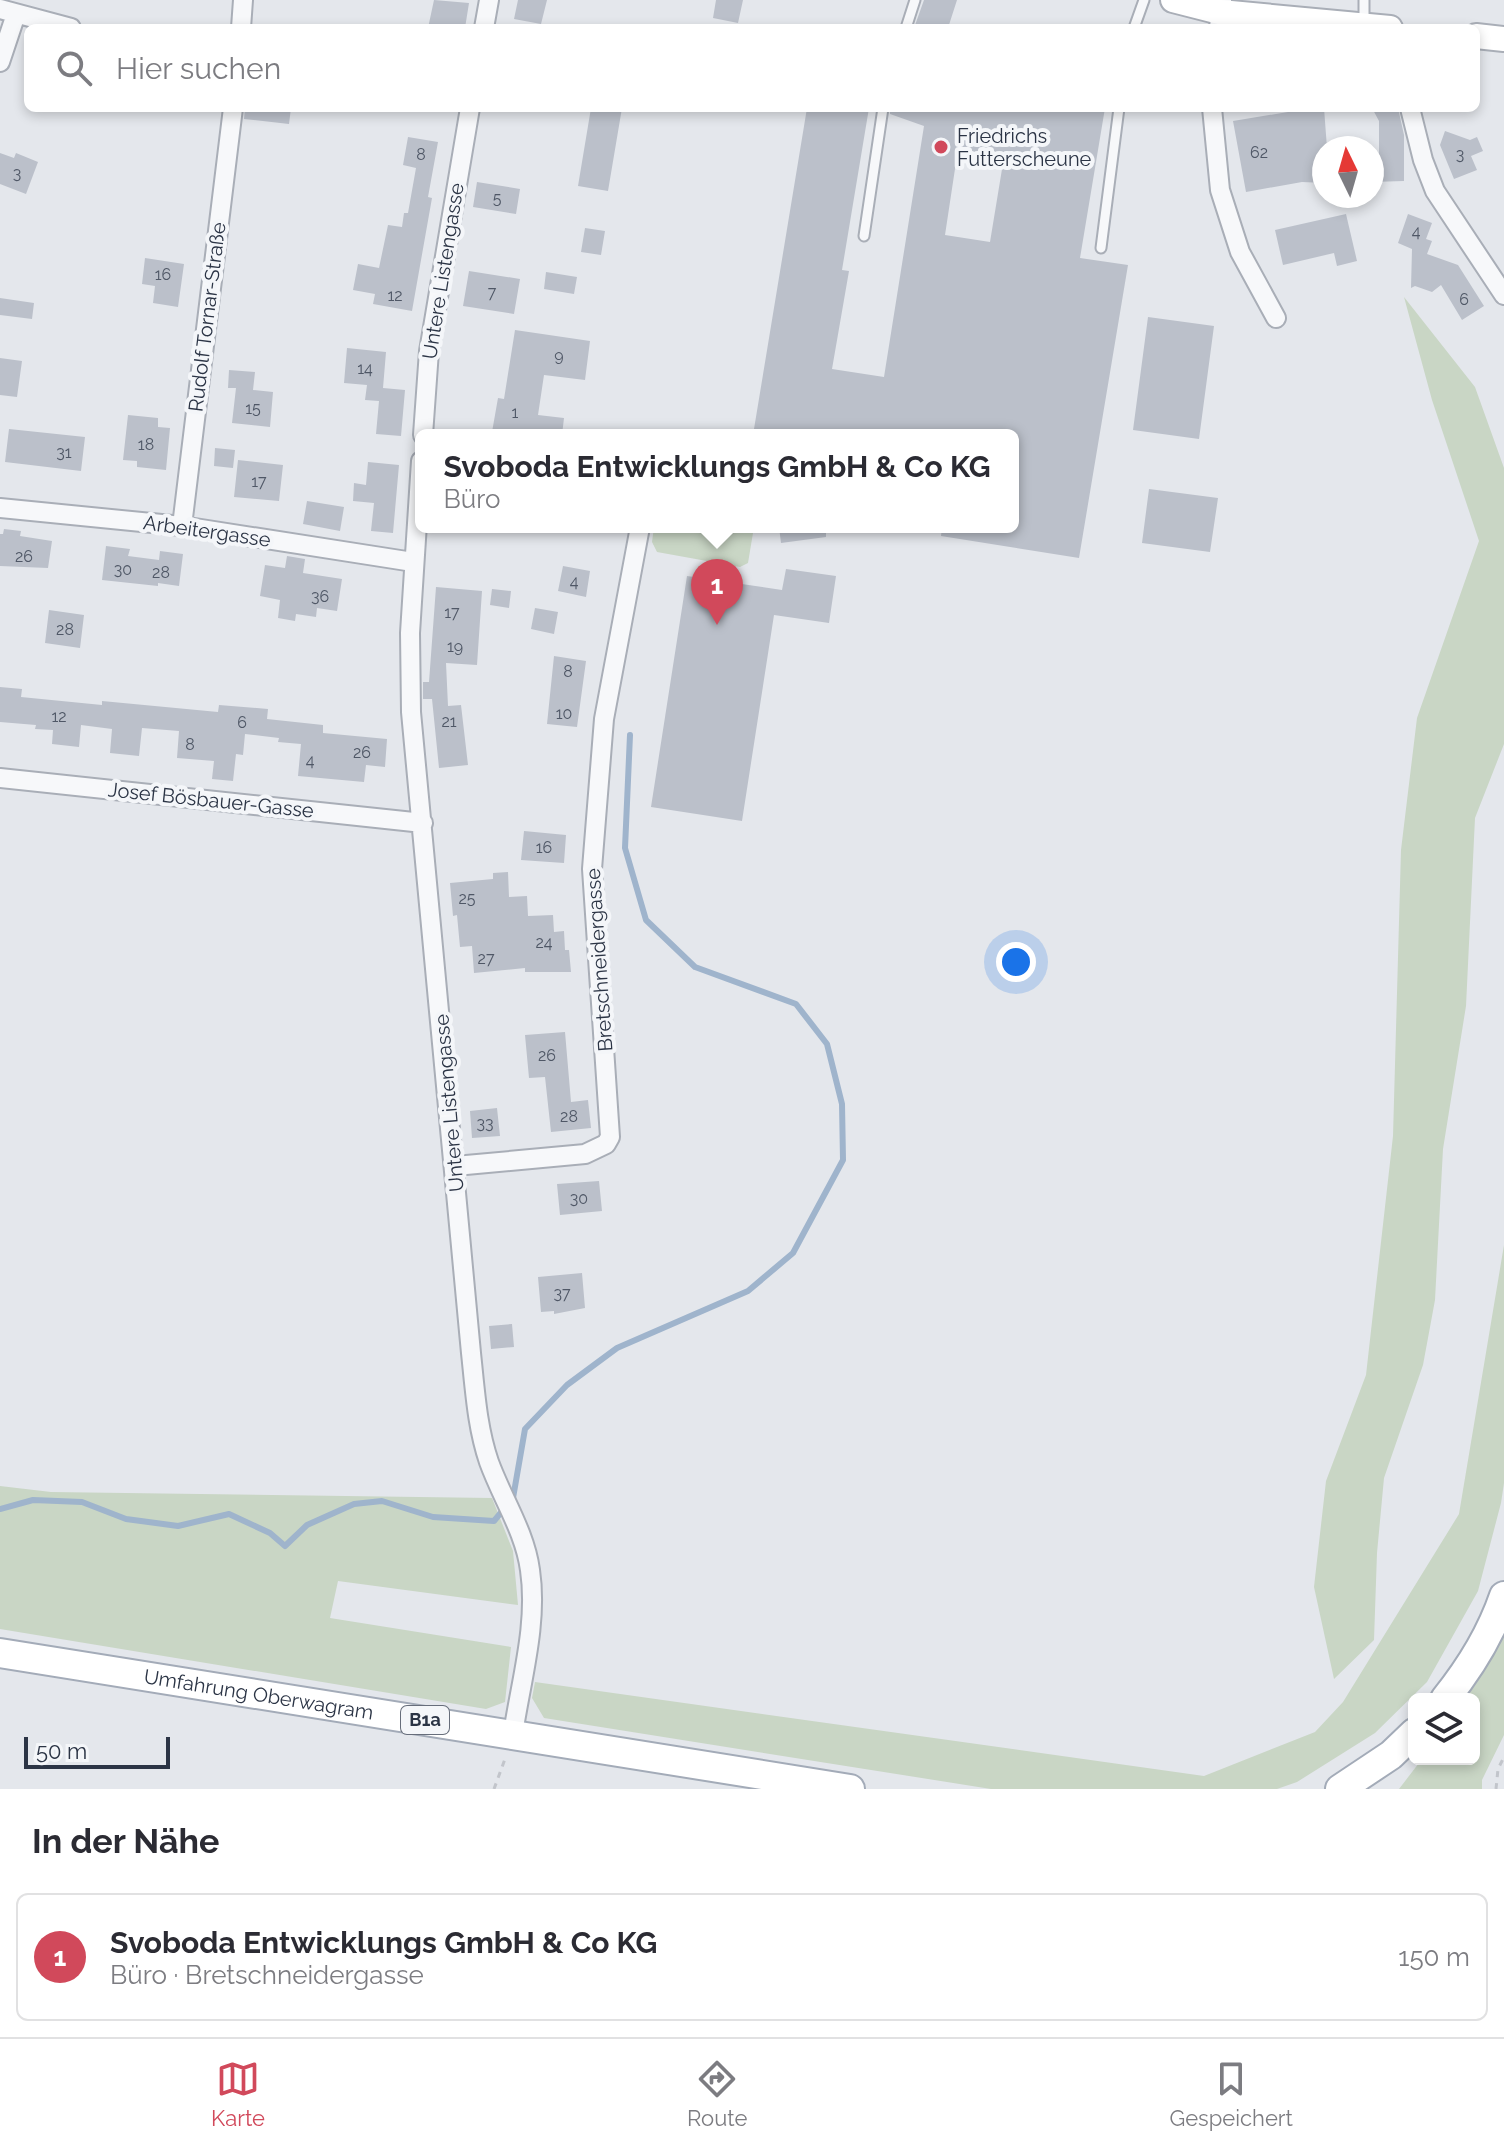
<!DOCTYPE html>
<html lang="de">
<head>
<meta charset="utf-8">
<style>
	body { margin:0; font-family:Raleway,sans-serif; background:#f7f7f7; color:#2b2b33 }
	.controls { position:absolute; right:24px; bottom:24px; display:grid; overflow:hidden; border-radius:12px; box-shadow:0 4px 12px #0003 }
	.controls button { width:72px; height:72px; display:grid; place-items:center; padding:0; border:0; border-bottom:2px solid #e1e1e2; background:#fff; color:#2b2b33; font:40px sans-serif }
	.compass { position:absolute; left:1312px; top:136px; width:72px; height:72px; border-radius:50%; background:#fff; box-shadow:0 4px 12px #0003; rotate:355deg }
	.scale { position:absolute; left:24px; bottom:20px; width:146px; box-sizing:border-box; padding-left:8px; border:4px solid #2b3445; border-top:0; font-size:22px; line-height:28px; white-space:nowrap; color:#2b3445; -webkit-text-stroke:6px #f4f6f9; paint-order:stroke }
	.you { position:absolute; left:1016px; top:962px; width:28px; height:28px; margin:-20px; border:6px solid #fff; border-radius:50%; background:#1a73e8; box-shadow:0 0 0 12px #1a73e833 }
	.badge { display:grid; place-items:center; width:52px; height:52px; border-radius:50%; background:#d1495b; color:#fff; font-size:26px; font-weight:700 }
	.pin { position:absolute; translate:-50% -66px; filter:drop-shadow(0 2px 4px #0008) }
	.pin::after { content:''; position:absolute; top:42px; width:28px; height:24px; background:inherit; clip-path:polygon(0 0,100% 0,50% 100%) }
	.popup { position:absolute; left:415px; top:429px; width:604px; height:104px; box-sizing:border-box; display:grid; place-content:center; border-radius:12px; background:#fff; filter:drop-shadow(0 2px 6px #0005); font-size:26px; white-space:nowrap; color:#7c7c81 }
	.popup b { font-size:30px; color:#2b2b33 }
	.popup::after { content:''; position:absolute; left:50%; top:100%; margin-left:-16px; border:16px solid transparent; border-top-color:#fff }
	.list { margin:0; padding:0; list-style:none }
	h2 { display:flex; justify-content:space-between; align-items:center; height:104px; margin:0; padding:0 32px; font-size:34px }
	h2 small { font-size:26px; font-weight:400; color:#7c7c81 }
	.list li { display:grid; grid-template-columns:52px 1fr auto; gap:24px; align-items:center; box-sizing:border-box; height:128px; margin:0 16px 16px; padding:0 16px; border:2px solid #e1e1e2; border-radius:12px }
	.list b { display:block; font-size:30px; white-space:nowrap }
	.list p { margin:0; font-size:26px; white-space:nowrap; color:#7c7c81 }
	.list em { font-size:26px; font-style:normal; color:#7c7c81 }
	.icon { flex:none; width:44px; height:44px; fill:none; stroke:currentColor; stroke-width:2; stroke-linecap:round; stroke-linejoin:round }
	.map { position:relative; flex:none; width:1504px; height:1789px; overflow:hidden }
	.search { position:absolute; background:#fff; box-shadow:0 4px 12px #0003; left:24px; right:24px; top:24px; height:88px; display:flex; align-items:center; gap:20px; box-sizing:border-box; padding:0 28px; border-radius:12px; color:#7c7c81; font-size:30px }
	.sheet { height:248px; background:#fff }
	nav { display:flex; justify-content:space-around; align-items:center; box-sizing:border-box; height:112px; border-top:2px solid #e1e1e2; background:#fff; font-size:22px; color:#7c7c81 }
	nav a { display:grid; justify-items:center; gap:4px }
	nav .on { color:#d1495b }
	.map>svg:first-child { display:block }
</style>
</head>
<body>
<div class="map">
<svg width="1504" height="1789" viewBox="0 0 1504 1789">
	<rect width="100%" height="100%" fill="#e4e7ec"/>
	<path fill="#c9d6c5" d="M1404 297 1475 387 1504 468V744L1475 818 1466 1006 1443 1149 1435 1300 1423 1365 1384 1478 1377 1553 1374 1640 1334 1679 1314 1587 1326 1481 1366 1375 1393 1136 1401 850 1417 718 1479 541 1432 400Z
		M654 527H754L748 563 740 567 657 552 652 542Z
		M1504 1245V1483L1501 1503 1478 1591 1427 1682 1375 1733 1297 1782 1277 1789H991L544 1718 532 1698 535 1682 1204 1776 1315 1732 1343 1702 1459 1514Z
		M0 1486 51 1492 492 1498 513 1551 518 1605 338 1581 330 1618 511 1647 505 1702 486 1709 0 1629Z
		M1504 1637V1735L1482 1780V1789H1399L1422 1759H1474V1699H1466Z"/>
	<g fill="none" stroke-linecap="round" stroke-linejoin="round">
		<path stroke="#9fb4cc" stroke-width="6" d="M0 1509 33 1500 82 1502 126 1519 178 1526 229 1514 270 1533 285 1546 307 1525 354 1504 382 1501 433 1517 494 1521 513 1498 525 1429 567 1385 617 1348 748 1291 793 1253 843 1160 842 1104 827 1044 796 1004 695 967 646 920 625 848 630 735"/>
	</g>
	<path fill="#bbc0ca" fill-rule="evenodd" d="M434 0 469 3 465 28H428Z
		M518 0H547L541 24 514 19Z
		M716 0H743L738 23 713 18Z
		M924 0H957L948 28H914Z
		M245 108H291L289 124 244 119Z
		M591 108H622L608 191 578 186Z
		M807 108H869L842 270 849 271 832 369 884 377 924 126 890 114V108H1105L1080 258 1128 265 1079 558 941 536 942 527H1013V435H753ZM958 149 1004 157 990 242 945 235Z
		M1294 108H1324L1327 148H1324V183L1302 182 1246 192 1233 121 1294 111Z
		M1372 108H1398L1404 135V181L1372 182V159L1379 158V121Z
		M1445 131 1470 140 1477 137 1483 151 1471 156 1477 170 1454 179 1440 145Z
		M408 137 438 142 428 197 432 198 412 311 373 304 375 294 353 290 358 264 379 268 388 225 402 227 404 213H408L416 168 403 165Z
		M0 153 14 158 16 153 38 162 26 194 0 184Z
		M477 182 520 189 516 214 473 207Z
		M1346 214 1357 261 1337 266 1334 253 1283 265 1275 230Z
		M1408 214 1432 223 1426 239 1432 241 1427 254 1458 265 1484 306 1462 320 1441 285 1432 292 1415 286 1411 288 1412 249 1398 243Z
		M585 228 605 231 601 255 581 252Z
		M145 258 184 264 178 307 153 303 155 286 142 284Z
		M469 271 520 279 514 314 463 306Z
		M546 272 577 277 574 294 544 289Z
		M0 298 34 303 32 319 0 315Z
		M1148 317 1214 326 1199 439 1133 430Z
		M515 330 590 341 585 380 544 375 538 415 564 418 562 435H513L492 432 498 398 504 399Z
		M347 348 386 352 383 388 405 390 401 436 376 434 379 401 365 400 367 385 344 383Z
		M0 358 22 361 17 397 0 395Z
		M229 370 255 372 253 390 273 392 270 427 232 423 236 388H228Z
		M128 415 158 418V427L170 428 166 470 137 467V461L123 460Z
		M9 429 85 437 81 471 5 462Z
		M215 448 235 450 233 468 214 466Z
		M238 460 283 465 279 501 234 497Z
		M368 462 399 465 393 533 371 531 374 503 353 501 354 483 366 485Z
		M1149 489 1218 498 1210 552 1142 543Z
		M307 501 344 507 340 531 303 524Z
		M779 527H826V537L781 543Z
		M4 529 21 531 20 536 52 541 48 568 0 566V534H3Z
		M106 546 130 549 128 556 159 560 160 551 183 554 179 586 158 583V586L102 580Z
		M287 556 305 559 303 573 342 579 337 611 317 608 316 617 296 614 295 621 278 618 280 600 260 596 265 565 285 568Z
		M563 566 590 571 586 597 558 591Z
		M786 569 836 576 829 623 774 615 742 821 651 807 687 576 782 590Z
		M436 587 482 591 477 665 446 663 448 706 461 705 468 765 439 768 432 699H423V682H429Z
		M492 589 511 591 509 608 490 605Z
		M535 608 558 612 554 634 531 629Z
		M49 610 84 615 80 648 45 643Z
		M554 656 586 661 577 727 547 724Z
		M0 687 22 689 21 697 102 705V701L218 712 219 705 268 709 267 719 323 725V733L387 739 385 767 366 765 364 782 298 776 301 744 278 742 279 738 245 734 243 755 236 754 233 781 212 779 214 761 177 758 179 731 142 728 139 756 110 753 112 729 81 725 79 747 52 744 53 730 35 729 36 725 0 722Z
		M524 831 566 835 564 863 521 860Z
		M508 872 509 897 527 896 528 916 553 915 554 932 564 931 565 950H569L571 972H525V968L474 973 472 946 460 947 457 915 453 916 450 883 493 879V873Z
		M565 1032 571 1102 588 1100 591 1128 551 1132 545 1077 529 1078 525 1035Z
		M497 1108 500 1136 472 1138 470 1111Z
		M599 1181 602 1211 560 1215 557 1184Z
		M582 1273 585 1308 554 1314V1311L541 1312 538 1277Z
		M512 1324 514 1347 491 1349 489 1326Z"/>
	<g fill="none" stroke-linecap="round" stroke-linejoin="round">
		<defs>
			<path id="lane" d="M1364 23V0
				M906 28 915 0
				M1134 28 1144 0
				M864 236 883 108
				M1101 248 1119 108"/>
			<path id="street" d="M0 9 71 28
				M241 28 243 0
				M484 28 489 0
				M1219 28 1222 0
				M0 62 16 14
				M1212 108 1220 190 1240 252 1276 318
				M1410 108 1423 160 1435 191 1504 295
				M423 435 429 351 470 108
				M421 461 410 633 411 712 471 1353C475 1390 477 1427 489 1462 502 1498 525 1532 530 1570 538 1624 521 1680 513 1734
				M0 508 182 526 413 562
				M182 526 233 108
				M0 778 423 823
				M455 1166 585 1154 606 1144 610 1137 592 869 604 719 640 527"/>
			<path id="secondary" d="M1173 0 1220 12 1390 28
				M1476 36 1504 39"/>
			<g id="primary">
				<path id="s1" d="M0 1653 850 1789"/>
				<path d="M1445 1699C1470 1668 1491 1634 1504 1596"/>
				<path d="M1340 1789 1391 1755 1414 1733"/>
			</g>
		</defs>
		<use href="#lane" stroke="#a9aeb7" stroke-width="13"/>
		<use href="#street" stroke="#a9aeb7" stroke-width="22"/>
		<use href="#secondary" stroke="#a9aeb7" stroke-width="28"/>
		<use href="#primary" stroke="#a3abb8" stroke-width="32"/>
		<path stroke="#c2c5cb" stroke-width="3" stroke-dasharray="6 6" stroke-linecap="butt" d="M494 1789 505 1759
			M1496 1789 1498 1769 1504 1757"/>
		<use href="#lane" stroke="#f7f8fa" stroke-width="9"/>
		<use href="#street" stroke="#f7f8fa" stroke-width="18"/>
		<use href="#secondary" stroke="#fff" stroke-width="24"/>
		<use href="#primary" stroke="#fff" stroke-width="28"/>
	</g>
	<circle fill="#d1495b" stroke="#f4f6f9" stroke-width="3" cx="941" cy="147" r="8"/>
	<g text-anchor="middle" stroke-width="8" stroke-linejoin="round" paint-order="stroke">
		<g font-size="16" fill="#4f5766">
			<text x="1259" y="158">62</text>
			<text x="421" y="160">8</text>
			<text x="1460" y="160">3</text>
			<text x="17" y="179">3</text>
			<text x="497" y="204">5</text>
			<text x="1416" y="237">4</text>
			<text x="163" y="280">16</text>
			<text x="492" y="298">7</text>
			<text x="395" y="301">12</text>
			<text x="1464" y="305">6</text>
			<text x="559" y="361">9</text>
			<text x="365" y="374">14</text>
			<text x="253" y="414">15</text>
			<text x="515" y="418">1</text>
			<text x="146" y="450">18</text>
			<text x="64" y="458">31</text>
			<text x="259" y="487">17</text>
			<text x="24" y="562">26</text>
			<text x="123" y="575">30</text>
			<text x="161" y="578">28</text>
			<text x="574" y="587">4</text>
			<text x="320" y="602">36</text>
			<text x="452" y="618">17</text>
			<text x="65" y="635">28</text>
			<text x="455" y="652">19</text>
			<text x="568" y="677">8</text>
			<text x="564" y="719">10</text>
			<text x="59" y="722">12</text>
			<text x="449" y="727">21</text>
			<text x="242" y="728">6</text>
			<text x="190" y="750">8</text>
			<text x="362" y="758">26</text>
			<text x="310" y="766">4</text>
			<text x="544" y="853">16</text>
			<text x="467" y="904">25</text>
			<text x="544" y="948">24</text>
			<text x="486" y="964">27</text>
			<text x="547" y="1061">26</text>
			<text x="569" y="1122">28</text>
			<text x="485" y="1129">33</text>
			<text x="579" y="1204">30</text>
			<text x="562" y="1299">37</text>
		</g>
		<rect fill="#f4f6f9" stroke="#676e7b" stroke-width="2" x="401" y="1706" width="48" height="28" rx="6"/>
		<g font-size="18" font-weight="bold" fill="#2b3445">
			<text x="425" y="1726">B1a</text>
		</g>
		<g font-size="20" fill="#2b3445" stroke="#f4f6f9" text-anchor="start">
			<text x="957" y="143">Friedrichs<tspan x="957" dy="23">Futterscheune</tspan></text>
		</g>
		<g font-size="20" fill="#2b3445" stroke="#f4f6f9">
			<text transform="translate(443 271) rotate(-81)" y="7">Untere Listengasse</text>
			<text transform="translate(207 317) rotate(-83)" y="7">Rudolf Tornar-Straße</text>
			<text transform="translate(207 531) rotate(8)" y="7">Arbeitergasse</text>
			<text transform="translate(211 800) rotate(6)" y="7">Josef Bösbauer-Gasse</text>
			<text transform="translate(599 960) rotate(-94)" y="7">Bretschneidergasse</text>
			<text transform="translate(449 1103) rotate(-95)" y="7">Untere Listengasse</text>
			<text dy="7" stroke="none"><textPath href="#s1" startOffset="262">Umfahrung Oberwagram</textPath></text>
		</g>
	</g>
</svg>
<div class="controls">
<button><svg class="icon" aria-label="layers" viewBox="0 0 24 24"><path d="M12 4l9 5-9 5-9-5zM3 14l9 5 9-5"/></svg></button>
</div>
<svg class="compass" viewBox="-18 -18 36 36"><path d="M0-13l5 13h-10z" fill="#e53935"/><path d="M0 13l5-13h-10z" fill="#7c7c81"/></svg>
<div class="scale">50 m</div>
<div class="you"></div>
<div class="pin badge" style="left:717px;top:625px">1</div>
<div class="popup"><b>Svoboda Entwicklungs GmbH &amp; Co KG</b>Büro</div>
<div class="search"><svg class="icon" aria-label="search" viewBox="0 0 24 24"><circle cx="10" cy="10" r="6"/><path d="M15 15l6 6"/></svg>Hier suchen</div>
</div>
<section class="sheet">
<h2>In der Nähe<small></small></h2>
<ul class="list">
<li><span class="badge">1</span><div><b>Svoboda Entwicklungs GmbH &amp; Co KG</b><p>Büro · Bretschneidergasse</p></div><em>150 m</em></li>
</ul>
</section>
<nav>
<a class="on"><svg class="icon" aria-label="map" viewBox="0 0 24 24"><path d="M3 6l6-2 6 2 6-2v14l-6 2-6-2-6 2zM9 4v14M15 6v14"/></svg>Karte</a>
<a><svg class="icon" aria-label="directions" viewBox="0 0 24 24"><path d="M12 3l9 9-9 9-9-9zM9 14v-3h6M13 9l2 2-2 2"/></svg>Route</a>
<a><svg class="icon" aria-label="saved" viewBox="0 0 24 24"><path d="M7 4h10v16l-5-4-5 4z"/></svg>Gespeichert</a>
</nav>
</body>
</html>
